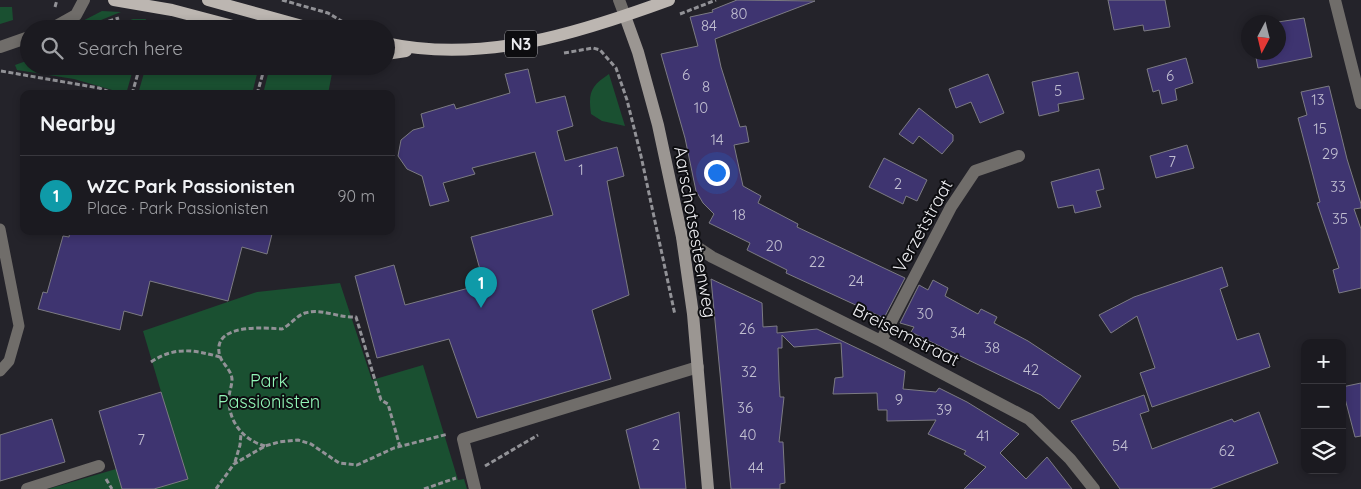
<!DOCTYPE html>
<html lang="en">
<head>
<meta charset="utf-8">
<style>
	body { margin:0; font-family:Quicksand,sans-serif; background:#242329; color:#f1f3f6 }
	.controls { position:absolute; right:15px; bottom:15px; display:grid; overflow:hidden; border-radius:10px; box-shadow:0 2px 8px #0003 }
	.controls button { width:45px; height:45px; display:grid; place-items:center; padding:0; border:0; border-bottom:1px solid #39383e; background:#1b1a20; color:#f1f3f6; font:25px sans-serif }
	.compass { position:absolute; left:1241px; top:15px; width:45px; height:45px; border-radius:50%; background:#1b1a20; box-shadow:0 2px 8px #0003; rotate:187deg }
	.you { position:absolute; left:716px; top:172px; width:18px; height:18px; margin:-12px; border:4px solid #fff; border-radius:50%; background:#1a73e8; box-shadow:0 0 0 8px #1a73e833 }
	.badge { display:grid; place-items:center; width:32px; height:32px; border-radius:50%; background:#2563eb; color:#fff; font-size:16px; font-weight:700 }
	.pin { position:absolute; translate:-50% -41px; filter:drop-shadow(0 1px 2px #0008) }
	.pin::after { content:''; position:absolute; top:26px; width:18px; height:15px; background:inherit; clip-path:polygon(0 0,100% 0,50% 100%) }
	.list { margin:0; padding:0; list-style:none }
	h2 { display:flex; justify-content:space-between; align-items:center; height:65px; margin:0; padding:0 20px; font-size:21px }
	h2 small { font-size:16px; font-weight:400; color:#a0a1a5 }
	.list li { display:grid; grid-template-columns:32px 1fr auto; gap:15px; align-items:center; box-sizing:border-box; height:80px; padding:0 20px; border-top:1px solid #39383e }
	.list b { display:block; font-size:19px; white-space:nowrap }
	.list p { margin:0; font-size:16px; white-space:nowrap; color:#a0a1a5 }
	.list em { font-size:16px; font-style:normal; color:#a0a1a5 }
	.icon { flex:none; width:28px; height:28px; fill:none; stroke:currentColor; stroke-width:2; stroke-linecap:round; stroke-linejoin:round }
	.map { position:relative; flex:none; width:1361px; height:489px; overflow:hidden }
	.search { position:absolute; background:#1b1a20; box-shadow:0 2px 8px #0003; left:20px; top:20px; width:375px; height:55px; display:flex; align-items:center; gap:12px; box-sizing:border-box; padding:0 18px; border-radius:28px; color:#a0a1a5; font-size:19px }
	.panel { position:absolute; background:#1b1a20; box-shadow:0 2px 8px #0003; left:20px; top:90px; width:375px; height:145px; border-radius:10px }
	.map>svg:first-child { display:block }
</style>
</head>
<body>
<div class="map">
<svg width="1361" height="489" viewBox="0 0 1361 489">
	<rect width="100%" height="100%" fill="#24232a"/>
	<path fill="#1a5031" d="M0 7H12L13 20 0 24Z
		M102 11 121 12C104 18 85 29 67 29Z
		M133 19H146L144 29H105Z
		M29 60V66H134L126 94 74 79 17 70 15 65Z
		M146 66H259L252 94H138Z
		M270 66 333 68 328 94H263Z
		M609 74 625 126 602 121 591 114C588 92 591 86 609 74Z
		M340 283 372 380 423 365 458 480 464 479 467 489H154L187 479 143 331 257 292Z
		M116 469 122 489H48Z"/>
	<path fill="#3e3470" stroke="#7c7b83" d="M737 0 815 1 715 39 721 67 740 127 746 126 749 142 734 145 743 186 761 196 758 203 798 224 797 227 905 278 884 318 786 273 787 270 747 250 750 243 709 223 714 214 703 203 696 191 685 138 661 54 698 46 690 17 713 12 712 10Z
		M1108 0H1165L1170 27 1144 31 1143 25 1114 30Z
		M1304 18 1312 57 1258 68 1255 52H1278V22Z
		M1186 58 1193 83 1175 89 1177 100 1162 104 1159 90 1153 92 1147 69Z
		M528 69 536 103 565 96 573 126 557 131 565 161 617 147 624 176 607 181 629 295 592 310 611 379 477 418 449 339 377 358 355 276 394 265 405 305 484 284 471 237 553 215 535 152 472 168 475 174 443 183 449 201 430 206 422 176 407 169 398 156 401 140 413 130 424 127 421 114 454 104 456 109 510 93 505 74Z
		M1078 72 1084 99 1058 104 1059 111 1039 116 1032 82Z
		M988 74 1004 113 980 123 971 102 956 108 949 89Z
		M1329 86 1347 159 1361 204V208L1354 209 1361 229V288L1339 293 1333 270 1339 268 1317 203 1320 202 1298 118 1307 115 1301 92Z
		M919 108 953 135V141L942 154 919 136 913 144 899 134Z
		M1187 145 1194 168 1156 178 1150 156Z
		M884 158 927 180 917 201 906 196 903 204 869 187Z
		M1099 169 1104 189 1096 191 1101 207 1075 213 1073 205 1058 208 1051 182Z
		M70 231H263L272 234 267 254 242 247 228 301 150 281 142 316 124 311 120 330 38 309 43 292 47 293 63 236 69 237Z
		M1222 267 1228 286 1220 289 1237 340 1259 333 1270 367 1152 407 1140 373 1155 368 1137 316 1111 333 1099 315 1134 297Z
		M711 279 762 303 763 327 777 326V333L817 329 905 371 903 389 936 392 939 388 967 402 1019 434 1000 453 1026 479 1047 457 1072 489H964L986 467 964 454 966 451 928 434 936 420 887 421V410H878L877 393 833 394 835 378 843 377 841 343 794 347 782 335V348H778L779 380 780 397H784L779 442H783L785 483 780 484V489H731Z
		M933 280 948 288 945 296 978 314 981 309 997 317 994 323 1028 341 1081 376 1059 409 1041 395 925 339 911 332 914 327 900 323 919 285 928 290Z
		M1361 383V436L1355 437 1342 387Z
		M161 392 188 479 154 489H122L99 411Z
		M1144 395 1149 411 1140 414 1152 449 1232 419 1234 422 1259 412 1278 463 1210 489H1120L1071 421Z
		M679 412 686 489H640L626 430Z
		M52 419 65 462 0 481V435Z"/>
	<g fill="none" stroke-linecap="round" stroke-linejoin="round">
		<path stroke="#929297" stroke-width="3" stroke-dasharray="5 2.5" stroke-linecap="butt" d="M282 0 328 13 350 26 368 29
			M55 7 57 0
			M680 14 716 0
			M87 28 119 18
			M564 53 593 48 600 50 616 68 627 100 641 156 675 315
			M1 71 99 88 115 94
			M132 94 140 66
			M257 94 265 66
			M151 362C175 346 194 350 220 357
			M265 446C243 440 228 421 229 398 229 392 232 386 232 379 231 368 220 363 219 352 215 323 266 328 282 329 290 325 296 316 305 313 322 308 338 318 356 317L381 400 388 404 400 447
			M235 462 240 445 241 434
			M485 466 538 435
			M106 479 112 489
			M216 489 234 464 265 446 279 442 298 440 311 444 339 463 357 465 394 448 448 434
			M424 489 456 478"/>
		<path stroke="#706d6a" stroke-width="11" d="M0 229 19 326 9 361 0 371"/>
		<path stroke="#706d6a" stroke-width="12" d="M619 0 625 16
			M1335 0 1361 103
			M51 29 76 15 84 0
			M0 47 29 37
			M682 237 712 257 881 341 1029 419 1070 459 1094 489
			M881 341 951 207 975 171 1019 156
			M27 489 99 466
			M475 489 463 439 698 367"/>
		<path stroke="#9b9692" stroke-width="12" d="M625 16 638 52 658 125 682 237 693 314 708 489"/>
		<path stroke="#bcb6b1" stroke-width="12" d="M114 0 172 10 244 29
			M208 0 313 29
			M386 43C483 64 579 33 669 0
			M386 54 406 51"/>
	</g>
	<g text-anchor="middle" stroke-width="4" stroke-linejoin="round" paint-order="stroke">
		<g font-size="15" fill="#c1bfd1">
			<text x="739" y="19">80</text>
			<text x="709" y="31">84</text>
			<text x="686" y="80">6</text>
			<text x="1170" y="81">6</text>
			<text x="706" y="92">8</text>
			<text x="1058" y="96">5</text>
			<text x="1318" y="105">13</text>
			<text x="701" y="113">10</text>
			<text x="1320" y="134">15</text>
			<text x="717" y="145">14</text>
			<text x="1330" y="159">29</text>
			<text x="1172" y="167">7</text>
			<text x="581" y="175">1</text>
			<text x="898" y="189">2</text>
			<text x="1338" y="192">33</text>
			<text x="739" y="220">18</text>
			<text x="1340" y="224">35</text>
			<text x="774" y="251">20</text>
			<text x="817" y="267">22</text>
			<text x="856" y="286">24</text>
			<text x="925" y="319">30</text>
			<text x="747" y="334">26</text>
			<text x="958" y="338">34</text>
			<text x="992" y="353">38</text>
			<text x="1031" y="375">42</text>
			<text x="749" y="377">32</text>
			<text x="899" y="405">9</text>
			<text x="745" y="413">36</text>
			<text x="944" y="415">39</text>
			<text x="748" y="440">40</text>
			<text x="983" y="441">41</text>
			<text x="141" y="445">7</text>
			<text x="656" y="450">2</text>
			<text x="1120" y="451">54</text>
			<text x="1227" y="456">62</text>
			<text x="756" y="473">44</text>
		</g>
		<rect fill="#0d0d10" stroke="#aaaaae" stroke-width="1" x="505" y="30.5" width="32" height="27" rx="4"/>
		<g font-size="16" font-weight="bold" fill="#ededf1">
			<text x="521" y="50">N3</text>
		</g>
		<g font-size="18" fill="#ededf1" stroke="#0d0d10">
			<text transform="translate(923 226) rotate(-61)" y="6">Verzetstraat</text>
			<text transform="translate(695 232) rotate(80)" y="6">Aarschotsesteenweg</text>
			<text transform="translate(906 335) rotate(27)" y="6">Breisemstraat</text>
		</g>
		<g font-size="18" fill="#92f6b7" stroke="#0d0d10">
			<text x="269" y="387">Park<tspan x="269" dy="21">Passionisten</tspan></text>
		</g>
	</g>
</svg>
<div class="controls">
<button>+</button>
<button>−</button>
<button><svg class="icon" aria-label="layers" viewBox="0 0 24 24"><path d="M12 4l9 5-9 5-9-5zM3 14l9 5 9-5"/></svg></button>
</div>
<svg class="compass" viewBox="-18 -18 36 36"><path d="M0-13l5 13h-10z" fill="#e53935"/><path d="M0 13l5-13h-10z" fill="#a0a1a5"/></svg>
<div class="you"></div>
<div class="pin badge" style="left:481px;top:308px;background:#0f9aa8">1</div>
<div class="search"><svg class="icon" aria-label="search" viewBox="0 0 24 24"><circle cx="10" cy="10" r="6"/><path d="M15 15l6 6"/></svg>Search here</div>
<section class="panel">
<h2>Nearby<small></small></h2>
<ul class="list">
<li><span class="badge" style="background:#0f9aa8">1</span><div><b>WZC Park Passionisten</b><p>Place · Park Passionisten</p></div><em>90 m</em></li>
</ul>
</section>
</div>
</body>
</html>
